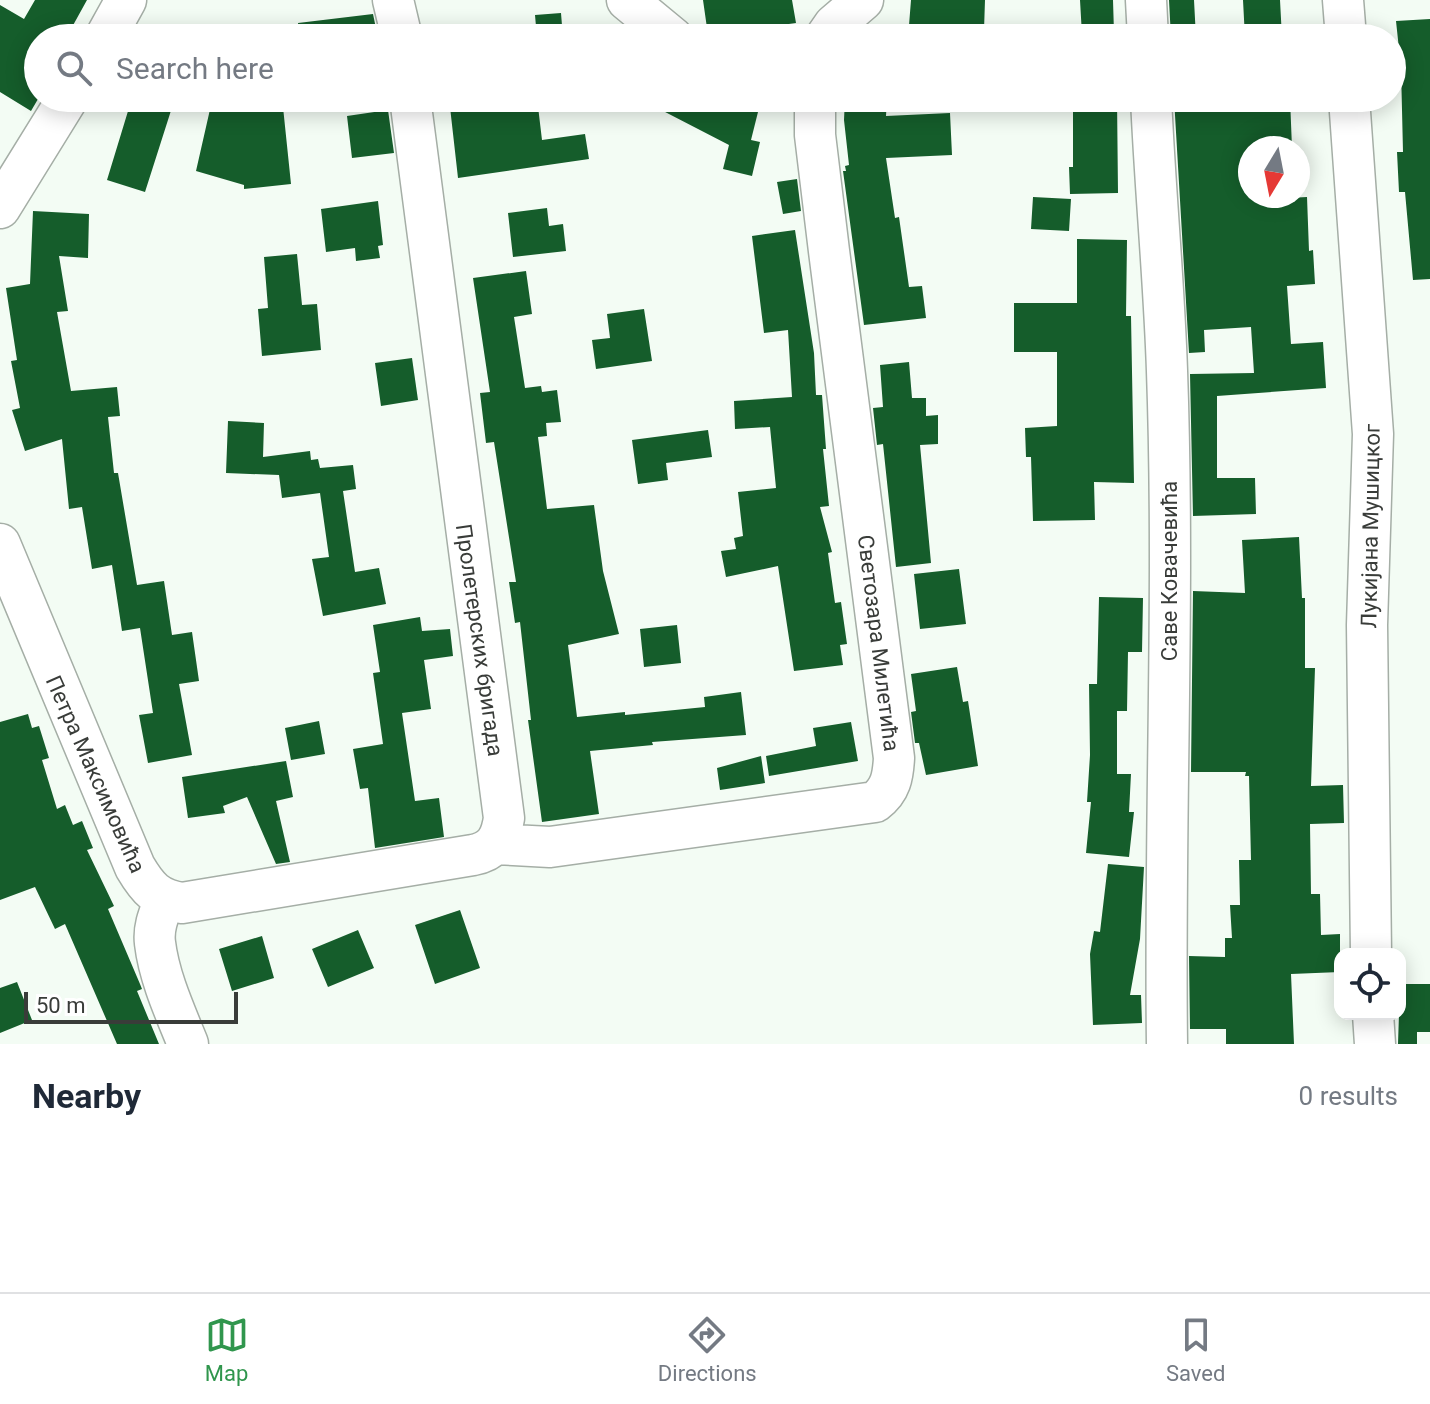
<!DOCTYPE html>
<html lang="en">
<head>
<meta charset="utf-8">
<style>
	body { margin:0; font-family:Roboto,sans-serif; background:#f6f6f7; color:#1f2937 }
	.controls { position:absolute; right:24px; bottom:24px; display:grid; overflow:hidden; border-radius:16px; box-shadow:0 4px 20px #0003 }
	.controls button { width:72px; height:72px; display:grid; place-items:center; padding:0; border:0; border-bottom:2px solid #e0e1e3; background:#fff; color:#1f2937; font:40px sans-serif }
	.compass { position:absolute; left:1238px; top:136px; width:72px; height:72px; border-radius:50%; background:#fff; box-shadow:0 4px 20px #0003; rotate:190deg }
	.scale { position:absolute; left:24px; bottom:20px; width:214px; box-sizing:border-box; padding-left:8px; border:4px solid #393c39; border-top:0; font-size:22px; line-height:28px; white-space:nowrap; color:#393c39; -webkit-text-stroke:6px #fff; paint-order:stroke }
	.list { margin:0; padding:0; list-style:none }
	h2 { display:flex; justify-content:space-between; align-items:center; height:104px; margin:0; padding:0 32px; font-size:34px }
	h2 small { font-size:26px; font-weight:400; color:#747a83 }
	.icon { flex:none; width:44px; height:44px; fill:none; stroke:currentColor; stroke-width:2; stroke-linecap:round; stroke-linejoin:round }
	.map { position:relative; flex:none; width:1430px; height:1044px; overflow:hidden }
	.search { position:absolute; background:#fff; box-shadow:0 4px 20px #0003; left:24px; right:24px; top:24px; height:88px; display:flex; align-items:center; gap:20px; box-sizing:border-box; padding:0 28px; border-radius:44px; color:#747a83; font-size:30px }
	.sheet { height:248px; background:#fff }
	nav { display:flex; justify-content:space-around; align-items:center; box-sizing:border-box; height:112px; border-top:2px solid #e0e1e3; background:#fff; font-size:22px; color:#747a83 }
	nav a { display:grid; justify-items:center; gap:4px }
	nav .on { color:#30964d }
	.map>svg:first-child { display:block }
</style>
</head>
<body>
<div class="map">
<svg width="1430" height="1044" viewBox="0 0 1430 1044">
	<rect width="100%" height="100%" fill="#f3fcf4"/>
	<path fill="#155d2b" d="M35 0H87L66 38H38V99L31 111 0 92V5L24 19Z
		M703 0H792L796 23 708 35Z
		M911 0H985L984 30 957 29 956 38H908Z
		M1080 0H1113L1114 33 1082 35Z
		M1169 0H1194L1196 38H1171Z
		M1243 0H1280L1282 38H1245Z
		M561 13 563 38H537L535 15Z
		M373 14 378 38H299L298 23Z
		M1430 19V279L1413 280 1405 192H1399L1397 152H1403L1401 68 1396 21Z
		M132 98H175L145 192 107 180Z
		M493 98H537L542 140 585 134 589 159 458 178 450 107 494 102Z
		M638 98H721L736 106 758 112 751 140 760 142 752 176 723 169 729 145Z
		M845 98H887L886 116 950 113 952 155 886 158 895 218 899 217 909 287 922 286 926 318 864 325 843 171H846L845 166 849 165 844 120Z
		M1073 98H1117L1118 193 1070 194 1069 167H1073Z
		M1174 98H1290L1292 148H1250V196H1254V200L1307 197 1309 251 1313 250 1315 284 1287 286 1291 344 1323 342 1326 388 1217 396V478H1255L1256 514 1193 516 1190 374 1254 373 1251 327 1204 330 1205 352 1189 353Z
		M211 105 238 112 283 107 291 184 244 189V185L196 171Z
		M388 110 394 153 352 158 347 116Z
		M797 179 801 211 783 214 777 182Z
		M1033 197 1071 199 1069 231 1031 229Z
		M378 201 383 245 378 246 380 258 356 261 355 248 326 252 321 209Z
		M547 208 549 226 563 224 566 251 513 257 508 213Z
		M33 211 89 214 88 258 59 256 68 311 57 312 71 391 117 387 120 416 108 417 114 473H118L137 585 164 581 172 635 192 632 199 681 179 684 192 755 148 763 139 715 153 713 140 628 122 631 112 565 92 569 82 507 69 509 62 439 25 451 12 410 20 408 11 361 17 360 6 288 30 284Z
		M795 230 814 353 816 395H822L826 449H823L829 506 820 507 832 552 828 553 835 603 841 602 847 644 840 645 843 665 794 671 778 566 726 577 721 551 736 549 734 538 743 536 738 492 776 488 770 427 735 429 734 401 792 397 788 330 764 333 752 236Z
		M1077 239 1127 240 1126 316H1131L1134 483 1094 482 1095 520 1033 521 1031 457H1026L1025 428 1057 426V352H1014V303H1077Z
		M297 254 302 305 317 304 321 350 262 356 258 309 268 308 264 257Z
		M526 271 532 314 514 317 525 388 541 386 542 392 557 390 561 422 546 423 547 436 538 437 547 509 594 505 603 571 619 634 568 645 577 717 625 712V715L705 707 704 697 741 692 746 735 652 742 653 745 590 751 599 814 542 822 528 720H531L520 622 515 623 509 582H516L494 442 486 443 480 393 490 392 473 278Z
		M644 309 652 361 596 369 592 340 610 338 607 314Z
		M412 358 418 400 381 406 375 363Z
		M909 362 912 398H926V416L938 415V444L920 445 931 563 896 567 883 444 877 445 873 408 883 407 880 365Z
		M228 421 264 423 263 457 310 451 311 460 318 459 320 468 353 465 356 489 343 491 355 572 379 568 386 604 323 616 312 559 329 557 320 493 282 498 279 475 226 473Z
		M708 430 712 457 666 463 668 480 638 484 632 440Z
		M1299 537 1302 598H1305V668H1315L1311 786 1343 785 1344 823 1310 824 1311 894H1320L1321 935 1340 934V972L1291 974 1294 1044H1226V1029H1190L1189 956 1225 957V938H1232L1230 905H1240L1239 860H1251L1249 776H1245L1246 772H1191L1193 591 1245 593 1242 540Z
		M959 569 966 624 920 629 914 574Z
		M1099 597 1143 598 1142 652H1128L1127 711H1117V774H1131L1129 812H1134L1129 857 1086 853 1091 802H1087L1090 755 1089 684H1097Z
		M420 617 422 631 450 629 453 656 424 660 431 709 402 713 415 801 439 798 444 837 375 848 368 788 360 789 353 749 383 744 373 673 380 672 373 625Z
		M677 625 681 663 644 667 640 629Z
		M957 667 963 702 968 701 978 766 926 775 919 743H915L911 712 916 711 911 674Z
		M28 714 32 728 39 726 49 758 42 760 57 809 65 805 73 825 82 821 93 848 87 850 114 906 108 909 140 984 142 989 137 991 159 1044H117L65 924 55 929 35 887 0 900V722Z
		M319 721 325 754 291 760 285 728Z
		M851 722 858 761 769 776 766 756 816 746 813 728Z
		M761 756 765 783 720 790 717 768Z
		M286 761 293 797 276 801 290 862 276 864 247 797 223 806 225 813 188 818 182 777Z
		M1108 864 1144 867 1140 939 1130 995H1141L1142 1023 1093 1025 1090 954 1094 931 1100 932Z
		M460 910 480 968 435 984 415 925Z
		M358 930 374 968 328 987 312 949Z
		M262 936 274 978 232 991 219 949Z
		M17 982 32 1020 0 1033V988Z
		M1400 984H1430V1032H1417V1044H1398Z"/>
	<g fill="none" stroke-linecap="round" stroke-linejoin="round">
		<defs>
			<path id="minor" d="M393 0 402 38
				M627 0 673 38
				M1146 0 1148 38
				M1343 0 1346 38
				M105 38 126 0
				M825 38 834 25 863 0
				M1151 98C1155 189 1164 280 1167 371 1175 595 1164 820 1167 1044
				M1349 98 1373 434 1367 625 1371 954
				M0 208 68 98
				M0 544 135 867C148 889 157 899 182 903L473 855C494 851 501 839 504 818L410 98
				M495 844 550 847 875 802C891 790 893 776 894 758L829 251 815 135V98
				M164 901C159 914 153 928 155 943 159 977 175 1012 188 1044
				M1373 1014 1375 1044"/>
		</defs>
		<use href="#minor" stroke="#a5aea6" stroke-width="43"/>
		<use href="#minor" stroke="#fff" stroke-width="40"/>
	</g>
	<g text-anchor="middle" stroke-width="8" stroke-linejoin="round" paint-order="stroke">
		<g font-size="22" fill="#393c39" stroke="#fff">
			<text transform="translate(1370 526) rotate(-89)" y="8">Лукијана Мушицког</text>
			<text transform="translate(1169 571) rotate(-90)" y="8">Саве Ковачевића</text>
			<text transform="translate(480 640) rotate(82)" y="8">Пролетерских бригада</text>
			<text transform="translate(879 643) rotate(83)" y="8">Светозара Милетића</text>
			<text transform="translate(96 774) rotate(66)" y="8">Петра Максимовића</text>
		</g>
	</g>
</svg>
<div class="controls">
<button><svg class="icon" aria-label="locate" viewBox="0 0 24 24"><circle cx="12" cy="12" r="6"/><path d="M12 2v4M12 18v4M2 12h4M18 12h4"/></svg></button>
</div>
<svg class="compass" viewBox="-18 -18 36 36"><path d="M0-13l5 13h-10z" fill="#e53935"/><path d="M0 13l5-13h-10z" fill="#747a83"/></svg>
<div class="scale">50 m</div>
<div class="search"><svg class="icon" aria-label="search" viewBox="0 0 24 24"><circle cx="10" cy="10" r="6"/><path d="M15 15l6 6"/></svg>Search here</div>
</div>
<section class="sheet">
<h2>Nearby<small>0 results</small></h2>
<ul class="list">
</ul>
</section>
<nav>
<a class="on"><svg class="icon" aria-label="map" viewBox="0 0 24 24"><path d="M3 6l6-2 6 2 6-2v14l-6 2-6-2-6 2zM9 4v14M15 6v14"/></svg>Map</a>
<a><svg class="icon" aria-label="directions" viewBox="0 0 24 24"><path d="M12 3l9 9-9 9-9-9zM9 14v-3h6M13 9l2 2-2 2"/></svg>Directions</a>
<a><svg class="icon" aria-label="saved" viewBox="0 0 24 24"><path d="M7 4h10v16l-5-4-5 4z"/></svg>Saved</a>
</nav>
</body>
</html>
